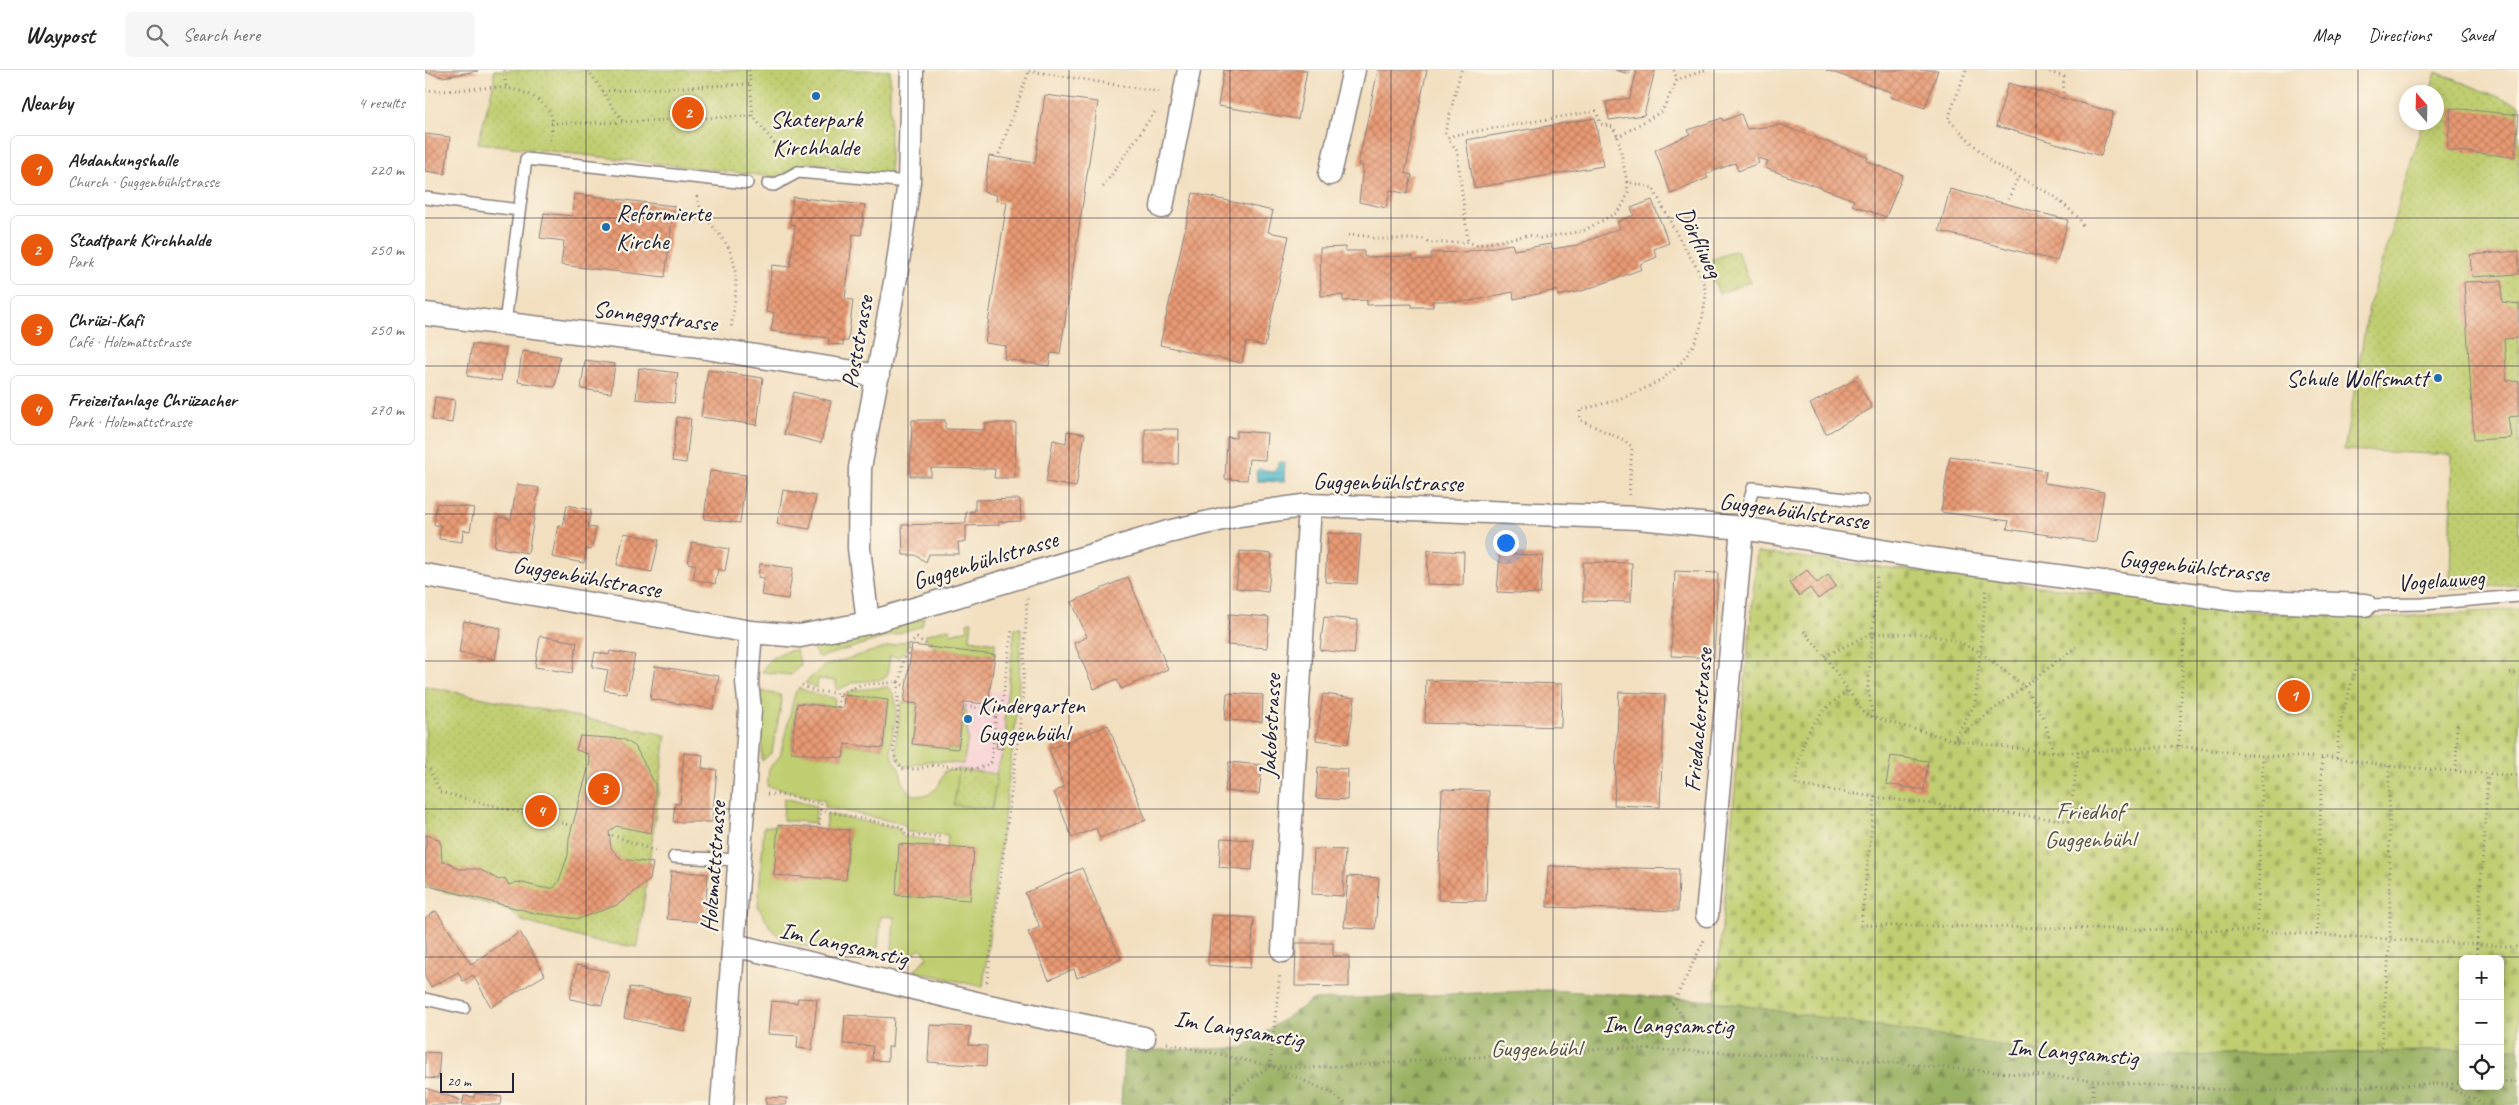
<!DOCTYPE html>
<html lang="en">
<head>
<meta charset="utf-8">
<style>
	body { margin:0; font-family:Caveat,sans-serif; background:#f6f6f6; color:#222 }
	.controls { position:absolute; right:15px; bottom:15px; display:grid; overflow:hidden; border-radius:8px; box-shadow:0 2px 12px #0003 }
	.controls button { width:45px; height:45px; display:grid; place-items:center; padding:0; border:0; border-bottom:1px solid #e0e0e0; background:#fff; color:#222; font:25px sans-serif }
	.compass { position:absolute; left:1974px; top:15px; width:45px; height:45px; border-radius:50%; background:#fff; box-shadow:0 2px 12px #0003; rotate:340deg }
	.scale { position:absolute; left:15px; bottom:12px; width:74px; box-sizing:border-box; padding-left:5px; border:2px solid #22223b; border-top:0; font-size:14px; line-height:18px; white-space:nowrap; color:#22223b; -webkit-text-stroke:4px #fcf5e5; paint-order:stroke }
	.you { position:absolute; left:1080px; top:472px; width:18px; height:18px; margin:-12px; border:4px solid #fff; border-radius:50%; background:#1a73e8; box-shadow:0 0 0 8px #1a73e833 }
	.badge { display:grid; place-items:center; width:32px; height:32px; border-radius:50%; background:#ea580c; color:#fff; font-size:16px; font-weight:700 }
	.pin { position:absolute; translate:-50% -50%; border:2px solid #fff; box-shadow:0 1px 5px #0006 }
	.list { margin:0; padding:0; list-style:none }
	h2 { display:flex; justify-content:space-between; align-items:center; height:65px; margin:0; padding:0 20px; font-size:21px }
	h2 small { font-size:16px; font-weight:400; color:#767676 }
	.list li { display:grid; grid-template-columns:32px 1fr auto; gap:15px; align-items:center; box-sizing:border-box; height:70px; margin:0 10px 10px; padding:0 10px; border:1px solid #e0e0e0; border-radius:8px }
	.list b { display:block; font-size:19px; white-space:nowrap }
	.list p { margin:0; font-size:16px; white-space:nowrap; color:#767676 }
	.list em { font-size:16px; font-style:normal; color:#767676 }
	.icon { flex:none; width:28px; height:28px; fill:none; stroke:currentColor; stroke-width:2; stroke-linecap:round; stroke-linejoin:round }
	.map { position:relative; flex:none; width:2094px; height:1035px; overflow:hidden }
	header { display:flex; align-items:center; gap:30px; box-sizing:border-box; height:70px; padding:0 25px; background:#fff; border-bottom:1px solid #e0e0e0 }
	header strong { font-size:24px }
	nav { display:flex; gap:28px; margin-inline-start:auto; font-size:18px }
	.search { width:350px; height:45px; background:#f6f6f6; display:flex; align-items:center; gap:12px; box-sizing:border-box; padding:0 18px; border-radius:8px; color:#767676; font-size:19px }
	main { display:flex }
	aside { flex:1; background:#fff }
	.map>svg:first-child { display:block }
</style>
</head>
<body>
<header>
<strong>Waypost</strong>
<div class="search"><svg class="icon" aria-label="search" viewBox="0 0 24 24"><circle cx="10" cy="10" r="6"/><path d="M15 15l6 6"/></svg>Search here</div>
<nav><a>Map</a><a>Directions</a><a>Saved</a></nav>
</header>
<main>
<aside>
<h2>Nearby<small>4 results</small></h2>
<ul class="list">
<li><span class="badge">1</span><div><b>Abdankungshalle</b><p>Church · Guggenbühlstrasse</p></div><em>220 m</em></li>
<li><span class="badge">2</span><div><b>Stadtpark Kirchhalde</b><p>Park</p></div><em>250 m</em></li>
<li><span class="badge">3</span><div><b>Chrüzi-Kafi</b><p>Café · Holzmattstrasse</p></div><em>250 m</em></li>
<li><span class="badge">4</span><div><b>Freizeitanlage Chrüzacher</b><p>Park · Holzmattstrasse</p></div><em>270 m</em></li>
</ul>
</aside>
<div class="map">
<svg width="2094" height="1035" viewBox="0 0 2094 1035">
	<defs>
		<pattern id="forest-firs" width="22" height="20" patternUnits="userSpaceOnUse" patternTransform="scale(1.25)"><rect width="22" height="20" fill="#98b062"/><path d="M5 1l3.5 6h-7zM16 11l3.5 6h-7z" fill="#7c8f52"/></pattern>
		<pattern id="cemetery-stones" width="16" height="16" patternUnits="userSpaceOnUse" patternTransform="scale(1.25)"><rect width="16" height="16" fill="#c0cd6f"/><path d="M2 7V4a2 2 0 0 1 4 0v3zM10 15v-3a2 2 0 0 1 4 0v3z" fill="#a5b061"/></pattern>
		<pattern id="park-dots" width="8" height="8" patternUnits="userSpaceOnUse" patternTransform="scale(1.25)"><rect width="8" height="8" fill="#c0cd6f"/><path d="M2 2h.1M6 6h.1" fill="none" stroke="#a5b061" stroke-width="1.8" stroke-linecap="round"/></pattern>
		<pattern id="water-rules" width="6" height="5" patternUnits="userSpaceOnUse" patternTransform="scale(1.25)"><rect width="6" height="5" fill="#4cb8c8"/><path d="M0 2.5h6" fill="none" stroke="#3f95a4"/></pattern>
		<pattern id="building-cross-hatch" width="8" height="8" patternUnits="userSpaceOnUse" patternTransform="scale(1.25)"><rect width="8" height="8" fill="#e99a73"/><path d="M0 0l8 8M0 8l8-8" fill="none" stroke="#bc7d60"/></pattern>
	</defs>
	<rect width="100%" height="100%" fill="#fcf5e5"/>
	<filter id="ink" filterUnits="userSpaceOnUse"><feTurbulence type="fractalNoise" baseFrequency=".02" numOctaves="2"/><feDisplacementMap in="SourceGraphic" scale="10" xChannelSelector="R" yChannelSelector="G"/><feConvolveMatrix kernelMatrix="1 2 1 2 8 2 1 2 1" color-interpolation-filters="sRGB"/></filter>
	<filter id="wash" filterUnits="userSpaceOnUse"><feTurbulence type="fractalNoise" baseFrequency=".0096" numOctaves="4" result="noise"/><feDisplacementMap in="SourceGraphic" scale="20" xChannelSelector="R" yChannelSelector="G"/><feGaussianBlur stdDeviation="1.12" result="paint"/><feColorMatrix in="noise" values="0 0 0 0 0 0 0 0 0 0 0 0 0 0 0 0 0 1.4 0 .05"/><feComposite in="paint" operator="in"/></filter>
	<g filter="url(#wash)">
		<rect width="100%" height="100%" fill="#f2dfc0"/>
		<path fill="#f7cfd2" d="M570 585 565 620 589 623 573 751 522 744 528 679 497 676 505 615Z"/>
		<path fill="#c0cd6f" stroke="#717855" d="M499 548 497 556 396 587 392 586 388 578 420 572Z
			M547 551 545 569 570 573V585L511 578 503 572 500 565 524 558 526 564 543 559 542 553Z
			M590 558H596L593 634 558 917 489 901 503 886 495 878 479 892 467 879 469 847 456 846 453 877 441 890 369 874 357 870 346 858 333 837 339 757 353 755 421 809 424 760 401 759 402 744 474 759 478 767 508 770V776L474 774 471 825 545 830 548 779 522 777 523 765 482 762 479 754 400 737V731L342 716 344 698 355 686 370 623 374 618 389 624 410 628 409 637 372 633 366 681 418 688 420 674 458 678 463 631 419 625 429 620 463 617C480 632 465 662 466 680 466 688 473 694 475 702 479 718 482 728 503 725L513 717 520 701 534 699 530 734 567 739C568 727 568 711 572 700 577 685 585 666 579 650Z
			M484 570C484 581 479 581 473 587L465 586 462 605 459 609 430 612 412 620 411 619V611L393 609 391 618 380 613 399 596Z
			M371 580 376 595 366 605 337 602C345 587 354 581 371 580Z
			M336 621 355 625 357 631 347 682 337 691Z
			M477 632 492 634 487 674 528 679H533L538 639H541L543 669 538 694 505 691 481 697C477 694 472 690 471 684 470 678 474 637 477 632Z
			M359 728 391 736 390 753 358 750Z"/>
		<path fill="url(#forest-firs)" stroke="#5d694e" d="M1125 920 1290 931 1658 988 2038 980V1016H2075V979H2094V1035H696L699 981 817 978 887 930Z"/>
		<path fill="url(#cemetery-stones)" stroke="#717855" d="M1332 482 1830 542 1957 548 2094 539V979H2075V889H2038V980L1658 988 1290 931Z"/>
		<path fill="url(#park-dots)" stroke="#717855" d="M69 0H465V108L386 92 351 107 53 73 69 12Z
			M2011 2 2094 35V515L2025 518 2027 385 1919 380 1944 236 1997 53 2012 52V22H2005Z
			M1312 180 1325 212 1294 224 1281 192Z
			M0 616 241 665 213 877 168 871 97 851 84 840 0 816Z
			M534 699 572 704 567 739 529 735Z"/>
		<path fill="url(#water-rules)" stroke="#376d82" d="M853 392H860L859 412 832 411 831 402 833 399 848 401 853 397Z"/>
		<g id="blocks">
			<path fill="url(#building-cross-hatch)" d="M0 0H52L53 1 17 7 0 2Z
				M799 0H882L873 49 793 36Z
				M953 0H1002L980 103 987 105 982 124 965 120 961 138 934 132 938 96 933 95Z
				M1190 0H1205L1204 4Z
				M1212 0H1230L1219 45 1184 50 1181 32 1205 28Z
				M1401 0H1513L1500 38 1465 27 1466 22Z
				M1583 13 1688 42 1676 86 1571 56Z
				M620 25 673 32 635 284 626 283 624 296 579 289 581 276 560 273 582 132 571 131 572 125 559 122 564 86 610 93Z
				M2026 38 2094 45 2090 87 2022 80Z
				M1316 44 1322 59 1356 55 1443 87 1441 91 1478 105 1461 147 1427 135 1429 130 1340 98 1343 91 1332 88 1334 93 1313 101 1310 93 1281 104 1283 108 1246 124 1230 80 1265 64 1263 60 1297 48 1298 51Z
				M1170 48 1178 96 1049 118 1041 70Z
				M0 64 25 67 20 104 0 101Z
				M1525 119 1643 150 1632 191 1514 161Z
				M768 123 848 141 843 162 864 166 840 276 821 272 817 293 735 275Z
				M149 124 249 136 240 207 136 195 139 171 115 168 119 143 147 146Z
				M368 127 440 135 436 165 428 164 420 229 428 230 423 271H418V275L403 274 404 268 346 261 349 243 341 242 347 195 365 197 370 155 365 154Z
				M1227 130 1244 173 1229 179 1232 187 1215 194 1217 199 1157 221 1133 226 1132 220 1089 229 1088 222 1045 231H1008V237H987V234L942 235V230L918 231V225L896 226 895 178 920 177V181H939V187L988 186V190L1006 189V183L1038 182 1087 174 1089 180 1126 174 1127 179 1152 175 1195 158 1192 152 1209 145 1206 138Z
				M2094 181V204L2047 207 2045 185Z
				M2077 211V232L2094 234V268L2079 269 2082 310 2094 312V346L2083 347 2086 368 2049 370 2039 212Z
				M47 274 81 279 76 311 42 306Z
				M97 281 135 286 130 317 93 312Z
				M160 290 190 294 186 323 156 319Z
				M214 298 253 303 249 333 211 329Z
				M283 300 338 308 332 355 276 347Z
				M1431 309 1447 338 1401 364 1385 334Z
				M369 322 406 331 396 373 359 364Z
				M10 327 30 330 27 353 7 350Z
				M252 347 266 349 261 393 247 391Z
				M487 350H520V359L559 360 560 353H591L590 408H569L570 399 506 398V406H485Z
				M720 359H754L753 394H720Z
				M642 361 660 364 651 417 621 412 628 370 641 373Z
				M812 361 842 363 840 390 824 389 822 410 800 409 802 367 811 368Z
				M1525 386 1621 401 1619 413 1679 422 1671 472 1582 459 1584 451 1516 442Z
				M285 401 321 405 315 453 279 449Z
				M92 414 114 418 103 483 69 477 74 447 86 449Z
				M358 420 391 426 385 459 352 454Z
				M595 429 596 451 574 452V455L541 456V472H533L534 484H504L501 492 490 485H478L477 455 541 453V442L550 441V430Z
				M12 433 49 438 45 461 38 460 37 472 14 469 16 455H9Z
				M142 435 166 440 163 457 171 458 166 480 161 479 159 493 127 487 133 455 138 456Z
				M199 463 234 470 227 502 192 495Z
				M903 463 936 465 932 514 900 512Z
				M267 472 304 479 300 501 293 499 290 514 268 509 271 495 263 493Z
				M1003 480 1039 482 1038 515 1002 514Z
				M815 481 847 484 843 522 811 518Z
				M1075 483 1118 486 1115 524 1072 522Z
				M1158 492 1207 493 1206 532 1158 531Z
				M335 494 368 498 363 529 336 525 339 508 333 507Z
				M1382 500 1392 513 1403 505 1411 516 1393 529 1385 518 1374 526 1364 513Z
				M1250 501 1293 503 1289 588 1246 586Z
				M703 507 743 599 696 619 692 609 669 619 649 573 662 567 647 532Z
				M804 544 844 547 842 578 802 575Z
				M899 547 933 550 929 584 895 580Z
				M39 551 76 558 70 589 34 583Z
				M115 566 152 572 147 603 110 597Z
				M487 575 570 585 563 634 539 632 533 679 487 674 492 634 479 632Z
				M185 581 210 585 202 624 179 620 183 600 167 597 170 582 184 585Z
				M230 596 294 606 288 639 225 629Z
				M1001 610 1137 614 1136 657 1000 653Z
				M1194 622 1240 624 1235 737 1189 735Z
				M802 623 838 625 837 652 800 650Z
				M898 624 930 628 923 674 891 670Z
				M419 625 463 630 458 678 420 674 418 688 366 682 372 633 418 638Z
				M683 655 721 750 675 768 671 758 647 768 629 722 639 717 624 679Z
				M573 664 579 665 577 679 571 678Z
				M155 666 198 669 210 676 230 714V736L226 763 191 756 184 762 186 778 196 789 228 793 225 810 192 835 153 849 110 843 0 815 1 765 13 769 16 774 17 792 25 793 33 799H54L74 810 80 808 84 815 93 812 118 818H129L134 811 143 785 144 768 165 692 163 684 151 680Z
				M259 683 278 685 277 698 292 700 287 752H248L250 733 255 734Z
				M1466 686 1503 691 1499 720 1461 714Z
				M804 692 837 695 834 724 800 721Z
				M893 697 923 699 922 730 891 728Z
				M1017 719 1064 721 1061 831 1013 830Z
				M353 755 424 760 421 810 349 805Z
				M796 768 829 770 827 800 794 797Z
				M474 774 549 779 545 830 471 825Z
				M889 779 920 780 918 826 887 824Z
				M1123 796 1254 799 1253 841 1122 837Z
				M657 798 696 889 652 908 649 899 624 910 603 862 615 857 600 823Z
				M246 801 283 804 279 852 242 849Z
				M923 806 954 808 950 859 919 857Z
				M11 841 46 894 95 862 120 905 66 937 48 905 38 911 33 902 6 917 0 907V848Z
				M787 845 829 848 825 898 783 895Z
				M871 873H908V886H924V917L870 916Z
				M152 895 184 902 177 935 145 929Z
				M205 917 267 928 259 961 199 948Z
				M373 928 392 929 387 980 372 978 373 966 343 964 346 931 372 933Z
				M420 945 469 948 467 977H463V991L447 990 448 976 418 974Z
				M505 955 546 957 544 975 562 976 561 996 503 992Z
				M0 982 15 983 13 1009 0 1008Z
				M0 1018 35 1030 34 1035H0Z
				M50 1023 77 1027 76 1035H37L39 1026 49 1027Z
				M341 1027 362 1028 361 1035H341Z"/>
		</g>
	</g>
	<g filter="url(#ink)">
		<use href="#blocks" fill-opacity="0" stroke="#8a807e" stroke-width="1"/>
		<g fill="none" stroke-linecap="round" stroke-linejoin="round">
			<defs>
				<path id="service" d="M343 114 349 115 373 102 484 112
					M0 128 94 140
					M80 253 101 89 322 113
					M1317 458 1328 418 1438 431
					M1940 535 1998 534 2094 526
					M249 787 315 790
					M0 929 39 938"/>
				<path id="minor" d="M905 104 929 0
					M737 137 764 0
					M0 244 275 277 453 306
					M0 505 326 562 375 566 443 553 743 462 814 445 885 435 1213 448 1317 458 1500 488 1810 530 1940 535
					M443 553 434 478 435 398 471 207 484 112 487 0
					M1282 845 1317 458
					M309 875 559 935 719 968
					M858 881 885 435
					M297 1035 325 640 322 612 326 562"/>
			</defs>
			<use href="#service" stroke="#8a807e" stroke-width="14"/>
			<use href="#minor" stroke="#8a807e" stroke-width="25"/>
			<path stroke="#8a807e" stroke-width="3" stroke-dasharray="1 4" stroke-linecap="butt" d="M79 0 81 17
				M163 0 199 53
				M324 0 328 46 361 88
				M1036 0 1020 63 1032 81 1043 172
				M1249 0 1252 10
				M1541 0 1523 49 1566 92 1629 126 1654 148 1658 156
				M1620 0 1639 7 1638 28
				M604 1 737 22
				M0 20C38 25 79 6 113 30 119 35 125 40 127 48 128 56 125 67 124 75
				M178 21 324 14
				M126 53C194 54 261 48 328 46
				M1023 68 1029 65 1171 41 1176 54 1188 57 1193 67
				M574 84 604 1
				M678 117 731 40
				M272 126C275 145 289 156 300 172 317 197 310 230 306 259
				M1581 134 1593 107
				M923 165 942 166 951 169H998L1006 173 1043 172 1052 175 1104 165 1115 168 1158 161 1191 143 1198 135 1203 123 1202 112
				M1204 425 1207 377 1199 370 1155 350V340C1209 326 1268 309 1278 245 1279 237 1282 226 1280 219 1276 202 1267 190 1258 175 1247 156 1238 137 1228 118L1202 112 1193 67 1237 41 1252 10 1280 0
				M1379 561 1400 586 1440 645 1528 670 1628 683 1754 676 1838 686 1912 688 1964 696 2094 706
				M1400 586 1447 563 1498 564 1529 570 1555 582 1599 616 1619 648 1628 683
				M2085 603 2094 604
				M473 612V646L468 680 471 690 477 699H493L510 695 548 699 560 696 566 692 571 645 564 639 539 636
				M473 612 481 617
				M377 615 390 621 415 624 435 615 473 612 476 607 478 589 483 585 485 574 492 568 505 577
				M1422 621C1385 649 1375 668 1371 715L1450 727 1436 855 1832 861 2094 877
				M413 637 415 624
				M571 645 577 636 587 558
				M1448 647 1443 617 1452 503
				M1531 668 1651 577
				M1528 670 1550 634 1561 520
				M1754 676 1760 547
				M1912 688 1914 656 1934 588
				M0 697 5 700 15 722 144 755
				M2031 701 2032 655
				M342 724 359 725 396 734 394 758
				M1450 727 1644 751 1654 681
				M395 740 476 757 481 765 515 767 514 776
				M187 765 233 782
				M1832 861 1838 686
				M1892 865 1897 688
				M2051 889 2063 704
				M562 912 597 638 602 528
				M742 973 845 996 884 998 1190 978 1385 986 1746 1017 1830 1021 2038 1013
				M1195 977 1260 958 1258 947 1248 934 1280 868
				M1956 982 1965 869 1964 696
				M848 997 907 1023 922 1035
				M2075 1012 2094 1011
				M2017 1014 2060 1035
				M799 1035 813 1018 845 996 855 903
				M1668 1035V1010"/>
			<use href="#service" stroke="#fff" stroke-width="11"/>
			<use href="#minor" stroke="#fff" stroke-width="22"/>
		</g>
	</g>
	<path fill="none" stroke="#22223b" stroke-width="1" stroke-opacity="0.55" d="M161 0V1035M322 0V1035M483 0V1035M644 0V1035M805 0V1035M966 0V1035M1128 0V1035M1289 0V1035M1450 0V1035M1611 0V1035M1772 0V1035M1933 0V1035M0 148H2094M0 296H2094M0 444H2094M0 591H2094M0 739H2094M0 887H2094"/>
	<g fill="#1f6fb2" stroke="#fcf5e5" stroke-width="2">
		<circle cx="391" cy="26" r="5"/>
		<circle cx="181" cy="157" r="5"/>
		<circle cx="2013" cy="308" r="5"/>
		<circle cx="543" cy="649" r="5"/>
	</g>
	<g text-anchor="middle" stroke-width="4.5" stroke-linejoin="round" paint-order="stroke">
		<g font-size="24" fill="#22223b" stroke="#fcf5e5" text-anchor="start">
			<text x="391" y="57" text-anchor="middle">Skaterpark<tspan x="391" dy="28">Kirchhalde</tspan></text>
			<text x="191" y="151">Reformierte<tspan x="191" dy="28">Kirche</tspan></text>
			<text x="2003" y="316" text-anchor="end">Schule Wolfsmatt</text>
			<text x="553" y="643">Kindergarten<tspan x="553" dy="28">Guggenbühl</tspan></text>
		</g>
		<g font-size="24" fill="#22223b" stroke="#fcf5e5">
			<text transform="translate(1275 172) rotate(64)" y="8">Dörfliweg</text>
			<text transform="translate(230 246) rotate(7)" y="8">Sonneggstrasse</text>
			<text transform="translate(432 272) rotate(-80)" y="8">Poststrasse</text>
			<text transform="translate(963 412) rotate(1)" y="8">Guggenbühlstrasse</text>
			<text transform="translate(1369 441) rotate(8)" y="8">Guggenbühlstrasse</text>
			<text transform="translate(560 490) rotate(-17)" y="8">Guggenbühlstrasse</text>
			<text transform="translate(1769 496) rotate(6)" y="8">Guggenbühlstrasse</text>
			<text transform="translate(162 507) rotate(10)" y="8">Guggenbühlstrasse</text>
			<text transform="translate(2016 510) rotate(-4)" y="8">Vogelauweg</text>
			<text transform="translate(1273 650) rotate(-85)" y="8">Friedackerstrasse</text>
			<text transform="translate(845 656) rotate(-87)" y="8">Jakobstrasse</text>
			<text transform="translate(288 797) rotate(-86)" y="8">Holzmattstrasse</text>
			<text transform="translate(419 874) rotate(13)" y="8">Im Langsamstig</text>
			<text transform="translate(1243 955) rotate(1)" y="8">Im Langsamstig</text>
			<text transform="translate(814 959) rotate(10)" y="8">Im Langsamstig</text>
			<text transform="translate(1648 982) rotate(5)" y="8">Im Langsamstig</text>
		</g>
		<g font-size="24" fill="#51554b" stroke="#fcf5e5">
			<text x="1665" y="749">Friedhof<tspan x="1665" dy="28">Guggenbühl</tspan></text>
			<text x="1111" y="986">Guggenbühl</text>
		</g>
	</g>
</svg>
<div class="controls">
<button>+</button>
<button>−</button>
<button><svg class="icon" aria-label="locate" viewBox="0 0 24 24"><circle cx="12" cy="12" r="6"/><path d="M12 2v4M12 18v4M2 12h4M18 12h4"/></svg></button>
</div>
<svg class="compass" viewBox="-18 -18 36 36"><path d="M0-13l5 13h-10z" fill="#e53935"/><path d="M0 13l5-13h-10z" fill="#767676"/></svg>
<div class="scale">20 m</div>
<div class="you"></div>
<div class="pin badge" style="left:1869px;top:626px">1</div>
<div class="pin badge" style="left:263px;top:43px">2</div>
<div class="pin badge" style="left:179px;top:719px">3</div>
<div class="pin badge" style="left:116px;top:741px">4</div>
</div>
</main>
</body>
</html>
